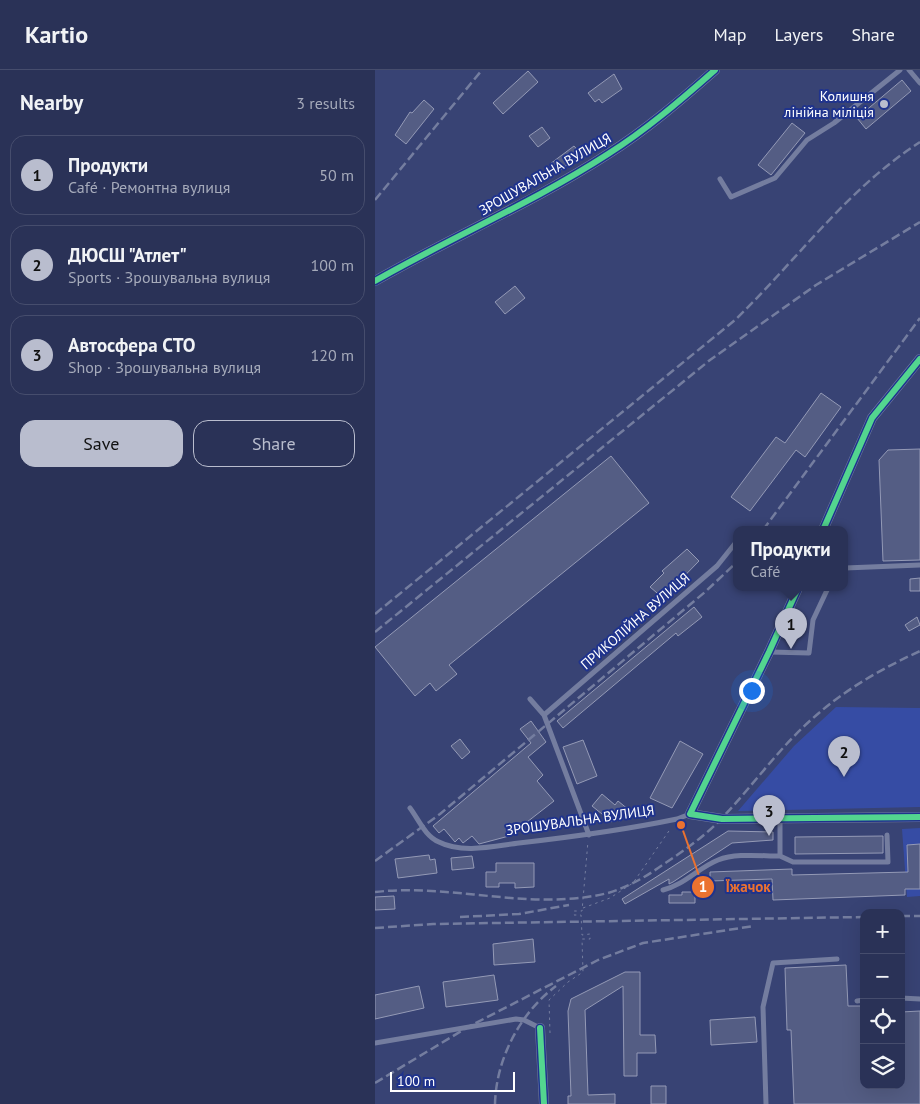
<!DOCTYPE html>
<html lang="en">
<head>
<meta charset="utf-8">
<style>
	body { margin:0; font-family:"PT Sans",sans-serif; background:#323a5d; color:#f1f3f6 }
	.controls { position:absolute; right:15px; bottom:15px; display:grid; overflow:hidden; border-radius:10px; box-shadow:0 5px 20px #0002 }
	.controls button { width:45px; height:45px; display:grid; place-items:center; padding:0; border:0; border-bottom:1px solid #464d6d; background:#2a3257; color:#f1f3f6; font:25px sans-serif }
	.scale { position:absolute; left:15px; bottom:12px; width:125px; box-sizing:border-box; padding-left:5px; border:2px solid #fff; border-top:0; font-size:14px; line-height:18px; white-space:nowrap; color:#fff; -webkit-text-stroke:4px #1f338d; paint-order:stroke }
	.you { position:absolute; left:376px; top:620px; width:18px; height:18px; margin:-12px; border:4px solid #fff; border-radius:50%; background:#1a73e8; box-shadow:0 0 0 8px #1a73e833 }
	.badge { display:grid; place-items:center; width:32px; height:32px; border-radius:50%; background:#b9bdce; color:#111; font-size:16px; font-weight:700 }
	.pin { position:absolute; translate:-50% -41px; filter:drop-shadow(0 1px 2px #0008) }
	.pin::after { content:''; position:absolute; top:26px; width:18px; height:15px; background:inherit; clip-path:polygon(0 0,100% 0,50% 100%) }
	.popup { position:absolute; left:358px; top:456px; width:115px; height:65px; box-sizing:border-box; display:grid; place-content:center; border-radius:10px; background:#2a3257; filter:drop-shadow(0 1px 4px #0005); font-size:16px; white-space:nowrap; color:#a5aaba }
	.popup b { font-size:19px; color:#f1f3f6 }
	.popup::after { content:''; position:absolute; left:50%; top:100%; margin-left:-10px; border:10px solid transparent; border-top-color:#2a3257 }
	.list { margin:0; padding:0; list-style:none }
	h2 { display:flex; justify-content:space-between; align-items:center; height:65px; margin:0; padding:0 20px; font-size:21px }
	h2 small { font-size:16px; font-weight:400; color:#a5aaba }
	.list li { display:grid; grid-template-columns:32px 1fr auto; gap:15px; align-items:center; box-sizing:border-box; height:80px; margin:0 10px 10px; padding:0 10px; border:1px solid #464d6d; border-radius:15px }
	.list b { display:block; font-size:19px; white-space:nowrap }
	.list p { margin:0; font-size:16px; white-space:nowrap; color:#a5aaba }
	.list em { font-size:16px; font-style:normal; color:#a5aaba }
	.actions { display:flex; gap:10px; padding:15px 20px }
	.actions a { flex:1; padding:11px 0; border:1px solid #b9bdce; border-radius:15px; text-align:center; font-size:18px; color:#b9bdce }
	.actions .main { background:#b9bdce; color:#111 }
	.icon { flex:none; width:28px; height:28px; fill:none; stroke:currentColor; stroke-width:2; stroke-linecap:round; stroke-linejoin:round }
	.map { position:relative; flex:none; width:545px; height:1034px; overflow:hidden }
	header { display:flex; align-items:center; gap:30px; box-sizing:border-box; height:70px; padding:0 25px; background:#2a3257; border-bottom:1px solid #464d6d }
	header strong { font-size:24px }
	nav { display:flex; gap:28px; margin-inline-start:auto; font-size:18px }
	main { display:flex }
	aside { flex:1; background:#2a3257 }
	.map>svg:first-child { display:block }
</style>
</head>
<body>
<header>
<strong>Kartio</strong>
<nav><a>Map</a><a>Layers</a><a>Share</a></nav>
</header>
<main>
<aside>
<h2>Nearby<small>3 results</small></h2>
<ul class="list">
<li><span class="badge">1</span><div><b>Продукти</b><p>Café · Ремонтна вулиця</p></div><em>50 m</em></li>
<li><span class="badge">2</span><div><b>ДЮСШ &quot;Атлет&quot;</b><p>Sports · Зрошувальна вулиця</p></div><em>100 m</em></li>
<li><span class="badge">3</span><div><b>Автосфера СТО</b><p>Shop · Зрошувальна вулиця</p></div><em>120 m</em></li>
</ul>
<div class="actions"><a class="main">Save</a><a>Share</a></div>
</aside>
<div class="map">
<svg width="545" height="1034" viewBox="0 0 545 1034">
	<rect width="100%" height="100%" fill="#384374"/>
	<path fill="#364ca4" d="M461 637 545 638V737L363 741 419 676Z
		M545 758V826L532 827 527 759Z"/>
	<path fill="#545d84" stroke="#949ab6" d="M153 1 163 12 128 44 118 33Z
		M239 4 247 19 227 33 224 29 220 32 213 23Z
		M527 10 536 21 491 59 482 48Z
		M49 30 59 39 31 74 20 65 35 42 37 43Z
		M417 53 430 63 396 105 383 95Z
		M167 57 175 68 163 77 154 66Z
		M199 76 206 84 182 103 175 94Z
		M140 216 150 228 130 244 120 232Z
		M446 323 466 337 430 387 421 380 375 441 356 427 401 367 410 373Z
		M545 379V490L508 491 504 390 513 380Z
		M236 386 274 433 74 595 82 604 61 621 55 613 40 626 0 577Z
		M312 479 324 491 288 528 275 517 289 503 287 501Z
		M545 508V521H535V509Z
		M319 537 327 547 303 566 301 563 188 658 182 651Z
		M542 547 545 555 534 561 530 555Z
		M156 651 171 672 153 687 168 705 162 711 179 731 134 766 104 774 97 766 88 773 84 768 80 772 69 759 64 763 58 756 156 673 145 659Z
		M85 669 95 682 87 689 76 676Z
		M208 670 222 706 202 714 188 677Z
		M305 671 328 684 297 738 275 728Z
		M227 724 240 735 243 731 254 740 245 751 240 748 237 752 217 736Z
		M353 761 398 762V770L357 773 298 812 294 814V809L250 834 247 829Z
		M508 766V783L420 784V767Z
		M545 774V819H530V825L398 830 397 809 335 811V802L417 799V805L533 802 532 775Z
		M54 785 55 790 60 789 62 803 23 808 20 789Z
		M97 786 99 798 77 800 76 788Z
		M121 793H159V817L140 818V813H124V817H111V802H121Z
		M307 822H320V833H294V825H307Z
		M19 826 20 839 0 840V827Z
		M158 869 160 892 119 895 118 874Z
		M471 895 473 936H489V1015H526V942L545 941V1034H419L416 960H412L410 898Z
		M250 902H265V965H280L281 983H262V1006H249L248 916 210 940 213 1025 240 1024V1034H193V1026H196L193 941 196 929Z
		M119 905 123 930 71 937 68 912Z
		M44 916 49 938 0 949V925Z
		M380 947 382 972 336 975 335 950Z
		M276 1016H291V1034H276Z"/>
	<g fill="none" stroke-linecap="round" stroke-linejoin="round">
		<path stroke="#747d9f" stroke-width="1" stroke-dasharray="2.5 4" stroke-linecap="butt" d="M208 838 235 828 258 813 296 758
			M175 963 174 930 193 912 208 902 207 869H215V864L207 865 206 845H199V841H207L213 771"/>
		<path stroke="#747d9f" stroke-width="5" d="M534 0 545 13
			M345 109 356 127 400 108 432 70 459 53 525 0
			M470 498 545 495
			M395 582 434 583 438 550 453 518
			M155 629 169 645 214 765
			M169 645 342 496 362 471
			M35 738C44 750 50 766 64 772 87 784 120 776 144 773 197 767 249 760 302 749L315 744
			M405 786 418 792H513L512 765
			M288 820C309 815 323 798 343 790 361 783 385 786 405 786V749
			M526 928 545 929
			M482 931 489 930
			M0 973 141 949 149 950 165 958
			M391 1034 388 937 398 893 462 889"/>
		<path stroke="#747d9f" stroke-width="10" d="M0 211C77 167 159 132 233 84 271 60 306 30 340 0
			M448 460 497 348 545 289
			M423 518 394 582 315 744 347 749 545 747
			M165 958 169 1034"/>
		<path stroke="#747d9f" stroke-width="2.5" stroke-dasharray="9 4" stroke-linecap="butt" d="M0 130 107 0
			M388 460 545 248
			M0 544 360 250C422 190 472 119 545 72
			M0 562 335 290 441 215 545 152
			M0 791 65 744 330 522 362 492
			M0 822C78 813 155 842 233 823 253 817 269 808 286 796 307 782 329 767 346 749 377 717 403 679 437 649 469 620 506 599 545 581
			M526 846H545
			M85 847 144 844 194 835
			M0 858 58 854 489 847
			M0 1013 93 957 223 890 268 873 379 856
			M120 1034C121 989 145 943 181 916"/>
		<defs>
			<path id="cycleway" d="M0 211C77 167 159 132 233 84 271 60 306 30 340 0
				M448 460 497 348 545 289
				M423 518 394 582 315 744 347 749 545 747
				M165 958 169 1034"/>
		</defs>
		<use href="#cycleway" stroke="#1f338d" stroke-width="9"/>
		<use href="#cycleway" stroke="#53d58f" stroke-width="6"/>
	</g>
	<circle fill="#b9bdce" stroke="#1f338d" stroke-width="2" cx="509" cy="34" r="5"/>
	<g text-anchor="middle" stroke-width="4" stroke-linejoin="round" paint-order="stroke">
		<g font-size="14" fill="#fff" stroke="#1f338d" text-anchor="end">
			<text x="499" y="31">Колишня<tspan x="499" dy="16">лінійна міліція</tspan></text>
		</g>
		<g font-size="14" fill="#fff" stroke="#1f338d">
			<text transform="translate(170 104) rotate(-30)" y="5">ЗРОШУВАЛЬНА ВУЛИЦЯ</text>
			<text transform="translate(260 551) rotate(-41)" y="5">ПРИКОЛІЙНА ВУЛИЦЯ</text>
			<text transform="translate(205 750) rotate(-8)" y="5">ЗРОШУВАЛЬНА ВУЛИЦЯ</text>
		</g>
	</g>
	<path fill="none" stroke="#eb7230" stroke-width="2" d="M306 755L328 817"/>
	<g fill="#eb7230" stroke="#1f338d" stroke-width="2">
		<circle cx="306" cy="755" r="5"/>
		<circle cx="328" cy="817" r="12"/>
	</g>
	<g font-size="15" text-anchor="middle" font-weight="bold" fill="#fff">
		<text x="328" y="822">1</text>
	</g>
	<g font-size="15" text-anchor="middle" font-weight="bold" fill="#eb7230" stroke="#1f338d" stroke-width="4" stroke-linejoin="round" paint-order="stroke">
		<text x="373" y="822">Їжачок</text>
	</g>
</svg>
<div class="controls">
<button>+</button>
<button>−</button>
<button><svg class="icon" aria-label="locate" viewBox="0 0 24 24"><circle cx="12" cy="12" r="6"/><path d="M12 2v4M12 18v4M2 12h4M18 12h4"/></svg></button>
<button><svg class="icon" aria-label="layers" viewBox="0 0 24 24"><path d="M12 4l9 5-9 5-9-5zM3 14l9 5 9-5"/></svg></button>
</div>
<div class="scale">100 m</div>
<div class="you"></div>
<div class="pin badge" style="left:416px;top:579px">1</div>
<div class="popup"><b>Продукти</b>Café</div>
<div class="pin badge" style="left:469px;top:707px">2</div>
<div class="pin badge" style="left:394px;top:766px">3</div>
</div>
</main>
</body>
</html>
